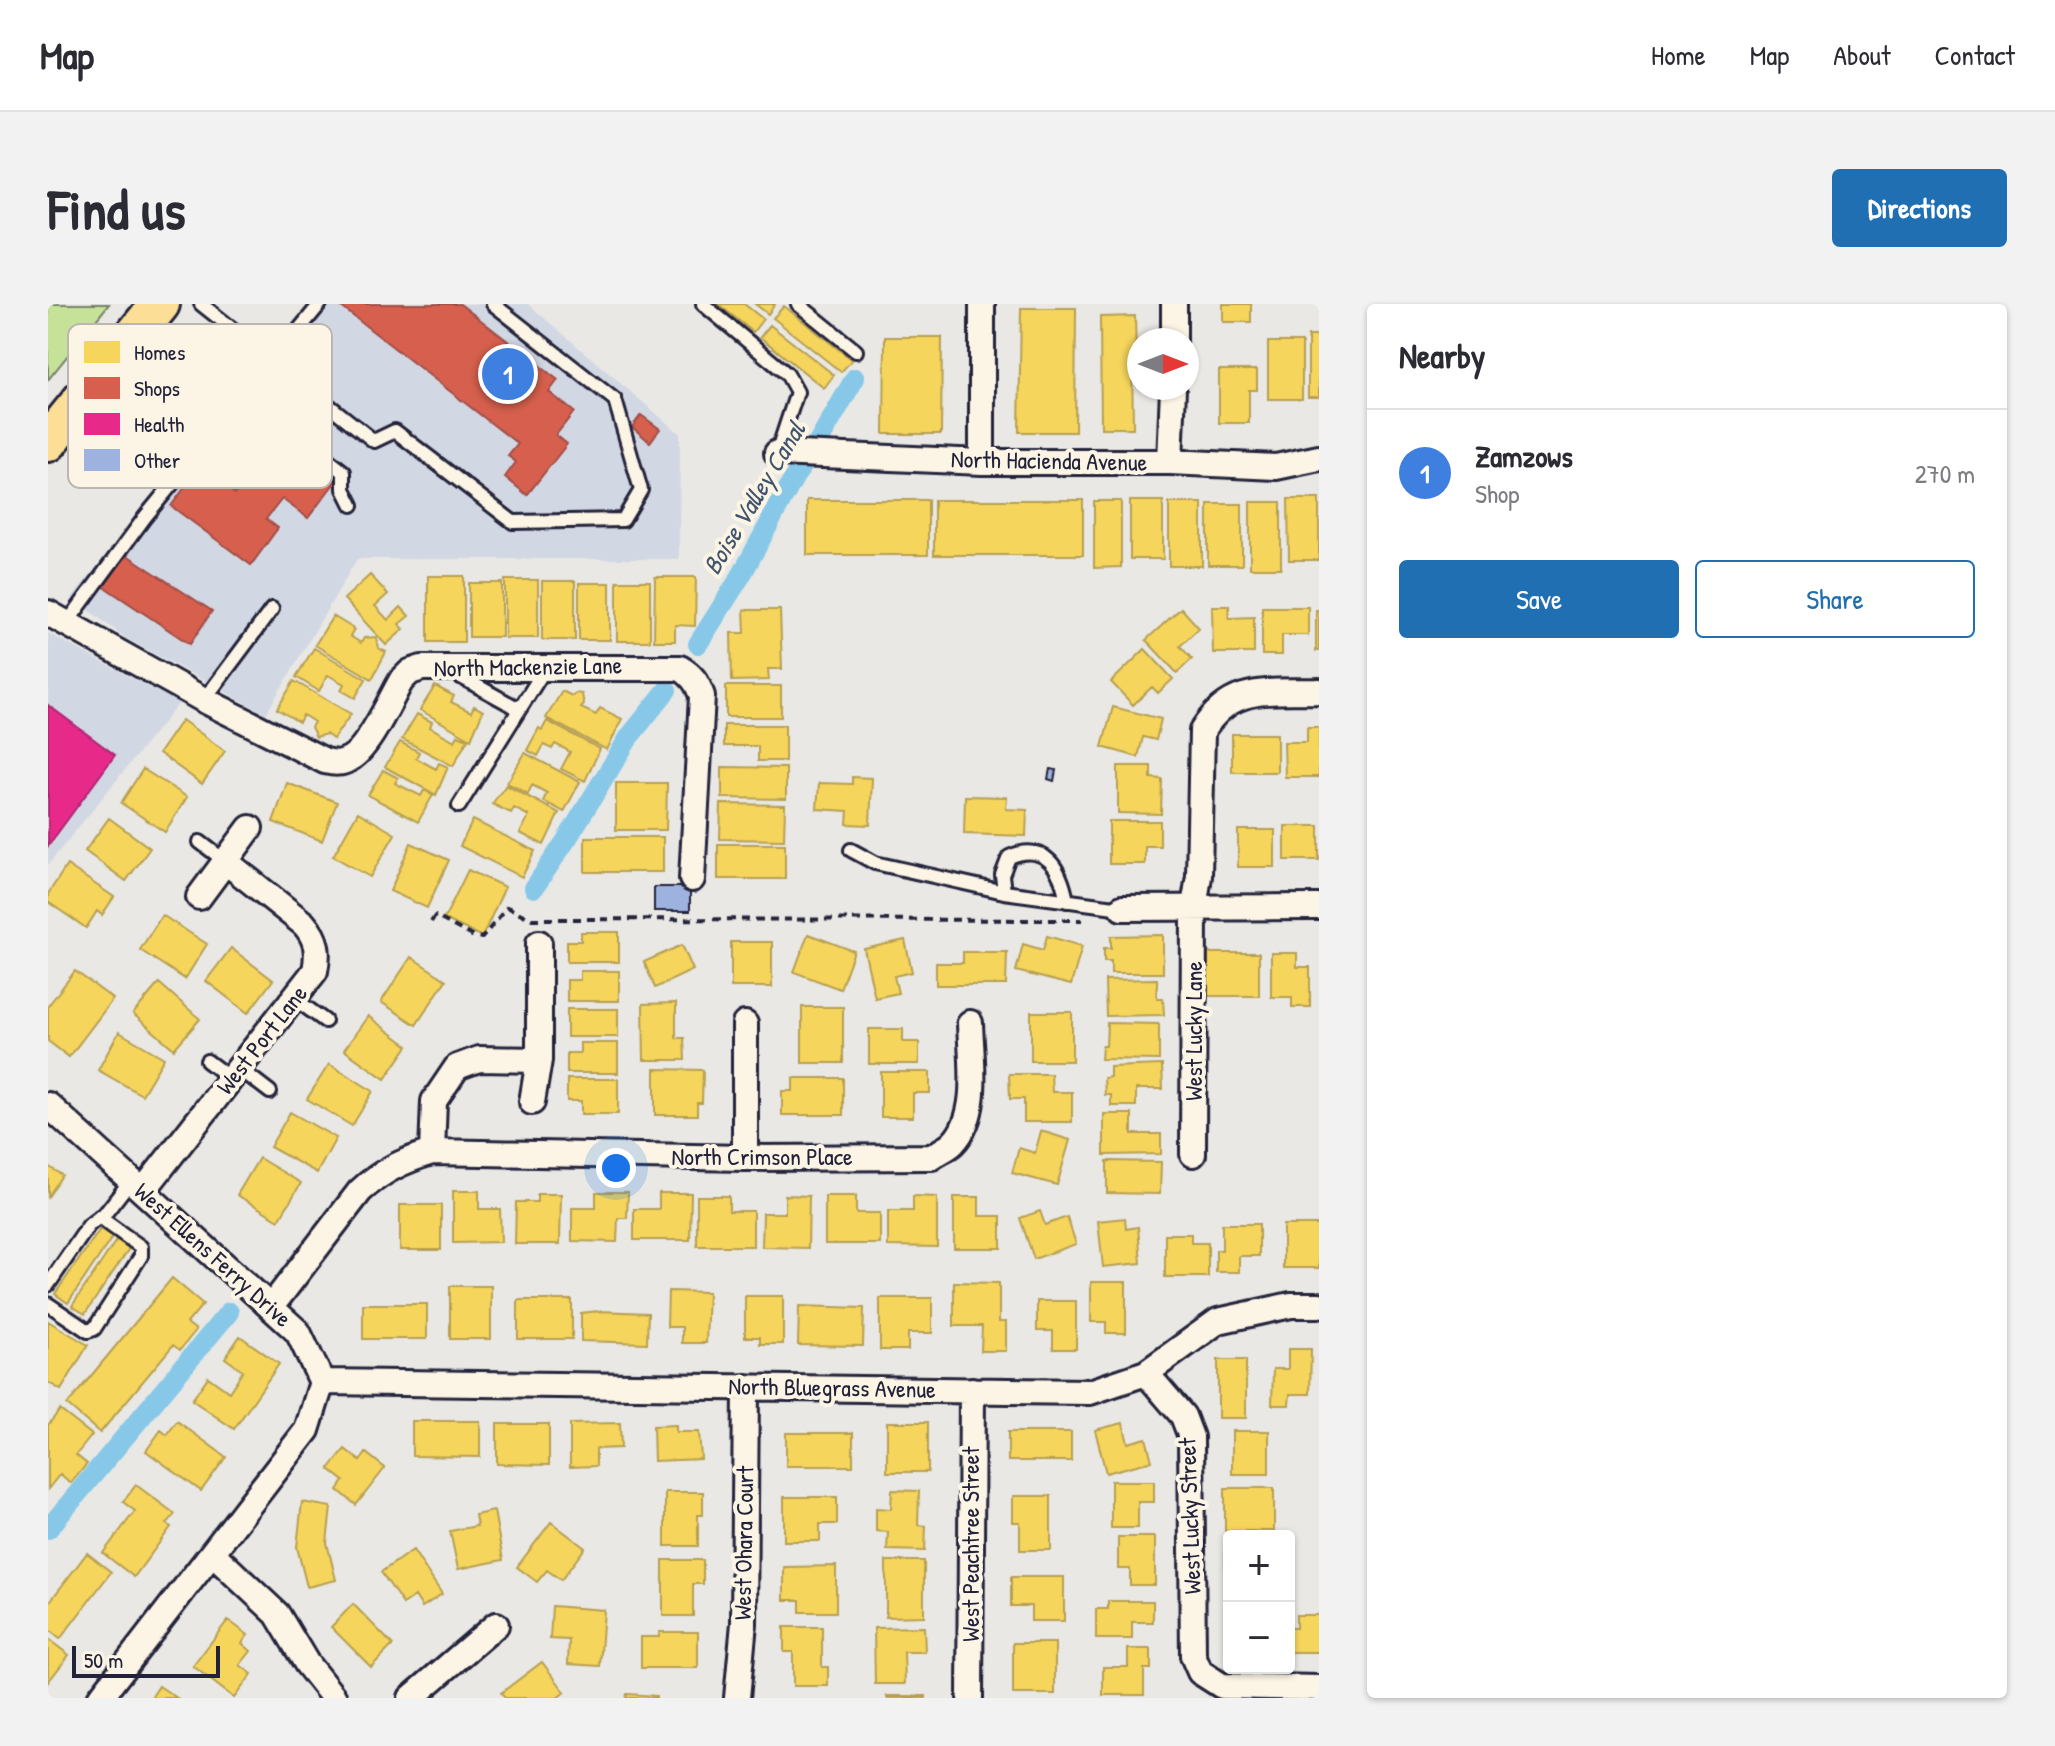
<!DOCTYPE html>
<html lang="en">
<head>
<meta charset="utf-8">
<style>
	body { margin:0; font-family:"Patrick Hand",sans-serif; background:#f2f2f3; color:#2b2b33 }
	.controls { position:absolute; right:24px; bottom:24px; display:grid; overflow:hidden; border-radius:8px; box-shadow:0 2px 6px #0004 }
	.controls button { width:72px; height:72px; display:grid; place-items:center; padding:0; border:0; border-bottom:2px solid #e1e1e2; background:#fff; color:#2b2b33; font:40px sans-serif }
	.compass { position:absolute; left:1079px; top:24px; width:72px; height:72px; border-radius:50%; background:#fff; box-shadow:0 2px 6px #0004; rotate:90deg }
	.scale { position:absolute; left:24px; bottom:20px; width:148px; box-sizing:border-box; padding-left:8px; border:4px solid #22223b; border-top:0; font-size:22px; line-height:28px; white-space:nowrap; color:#22223b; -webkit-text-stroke:6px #fcf5e5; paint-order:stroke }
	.you { position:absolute; left:568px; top:864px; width:28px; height:28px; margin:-20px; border:6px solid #fff; border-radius:50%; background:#1a73e8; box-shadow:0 0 0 12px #1a73e833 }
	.badge { display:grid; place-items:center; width:52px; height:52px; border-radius:50%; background:#1f6fb2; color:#fff; font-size:26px; font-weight:700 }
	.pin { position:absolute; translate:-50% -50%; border:4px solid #fff; box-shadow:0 2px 8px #0006 }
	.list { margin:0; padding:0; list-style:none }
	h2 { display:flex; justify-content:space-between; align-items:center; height:104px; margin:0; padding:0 32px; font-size:34px }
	h2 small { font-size:26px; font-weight:400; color:#7c7c81 }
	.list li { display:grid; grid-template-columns:52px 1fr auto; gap:24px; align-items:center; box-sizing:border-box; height:128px; padding:0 32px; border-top:2px solid #e1e1e2 }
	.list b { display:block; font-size:30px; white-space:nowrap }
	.list p { margin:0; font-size:26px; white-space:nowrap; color:#7c7c81 }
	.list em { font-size:26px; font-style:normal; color:#7c7c81 }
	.actions { display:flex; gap:16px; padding:24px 32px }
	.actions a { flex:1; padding:18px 0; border:2px solid #1f6fb2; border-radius:8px; text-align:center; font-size:28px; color:#1f6fb2 }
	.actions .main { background:#1f6fb2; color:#fff }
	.map { position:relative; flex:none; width:1271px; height:1394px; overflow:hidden; border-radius:8px }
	header { display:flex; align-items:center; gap:48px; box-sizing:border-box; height:112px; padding:0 40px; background:#fff; border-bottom:2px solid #e1e1e2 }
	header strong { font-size:38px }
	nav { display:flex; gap:44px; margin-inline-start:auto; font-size:28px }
	.intro { display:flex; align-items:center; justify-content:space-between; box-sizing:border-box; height:192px; padding:0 48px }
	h1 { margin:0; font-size:56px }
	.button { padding:20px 36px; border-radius:8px; background:#1f6fb2; color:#fff; font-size:28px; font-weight:700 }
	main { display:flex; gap:48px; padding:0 48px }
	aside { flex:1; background:#fff; border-radius:8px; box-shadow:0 2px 6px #0004 }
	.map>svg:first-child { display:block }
</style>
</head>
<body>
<header>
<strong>Map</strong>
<nav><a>Home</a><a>Map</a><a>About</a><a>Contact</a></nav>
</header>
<div class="intro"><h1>Find us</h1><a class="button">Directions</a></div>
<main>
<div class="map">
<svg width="1271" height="1394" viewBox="0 0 1271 1394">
	<rect width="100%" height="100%" fill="#e9e8e4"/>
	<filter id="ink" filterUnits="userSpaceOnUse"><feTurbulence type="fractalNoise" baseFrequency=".0125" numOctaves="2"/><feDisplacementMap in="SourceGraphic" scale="16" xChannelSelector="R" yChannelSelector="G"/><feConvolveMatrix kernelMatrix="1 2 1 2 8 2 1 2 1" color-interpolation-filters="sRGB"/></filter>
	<g filter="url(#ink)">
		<path fill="#d2d8e3" d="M264 0H480L632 130 631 255H309L218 410 77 334 24 293Z
			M0 329 131 399 0 561Z"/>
		<path fill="#c6e299" stroke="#74826a" stroke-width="2" d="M0 0H61L0 76Z"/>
		<path fill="#f6d55c" stroke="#b69f52" stroke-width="2" d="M670 0H696L715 15 705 28Z
			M707 0H727L720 10Z
			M1175 0H1203V18H1175Z
			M736 2 804 56 793 68 725 14Z
			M973 4H1028L1027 128H971Z
			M1087 12 1088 53H1084L1085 124H1053L1052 13Z
			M722 21 786 71 776 84 712 33Z
			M1260 32H1271V93H1260Z
			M837 33H894L893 130H836Z
			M1220 38H1254V95H1220Z
			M1171 66H1209V86H1201V119H1171Z
			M1240 195H1271V256H1241Z
			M759 196H880V251H759Z
			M886 196H1035V251H886Z
			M1046 197H1073V263L1046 264Z
			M1082 197H1115V255H1082Z
			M1202 198H1233V264H1202Z
			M1121 199H1154V262H1121Z
			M1160 200H1194V261H1160Z
			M322 271 340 290 327 302 340 316 353 303 361 312 351 320 356 325 338 341 296 295Z
			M380 272H416V338H380Z
			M607 273H648L647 322 627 321V337H606Z
			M457 276H490V334H457Z
			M494 277H527V336H494Z
			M569 277H602V337H569Z
			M421 279H454V333H421Z
			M531 279H562V336H531Z
			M1164 302H1181V314L1206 313V349H1165Z
			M1214 303H1260V331H1234V351H1214Z
			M1133 304 1151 324 1132 342 1144 355 1129 369 1098 336Z
			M696 306H732L734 365H720L721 376 684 377 683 329H697Z
			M1268 306H1271V347H1268Z
			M285 312 306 325 302 332 313 339 316 334 328 333 330 344 338 348 324 375 267 341Z
			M266 344 318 375 307 394 293 386 296 380 280 371 271 387 248 373Z
			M1097 345 1125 375 1110 389 1104 383 1085 401 1063 378Z
			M246 377 303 410 285 435 278 430 268 433 263 423 266 418 255 411 251 418 229 405Z
			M387 382 406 392 403 398 423 408 426 402 435 407 423 435 372 406Z
			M678 382H733V413H678Z
			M514 387 524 392 528 389 534 390 536 401 533 404 548 411 552 404 574 415 559 446 498 414Z
			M1065 403 1113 415 1108 436 1095 433 1090 453 1054 443Z
			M369 410 384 418 382 423 407 437 410 431 420 435 405 462 354 435Z
			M134 416 177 447 154 480 111 449Z
			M499 417 552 445 537 477 513 465 522 448 517 445 507 440 504 445 496 441 490 452 479 446 491 424 494 426Z
			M676 421H737V457H710V442H676Z
			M1259 423H1271V473H1237L1236 438H1259Z
			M1184 430H1229V468H1184Z
			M352 438 371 448 368 454 388 465 391 459 400 463 388 491 337 463Z
			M477 449 532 478 516 508 495 497 499 489 484 481 480 490 459 479Z
			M1070 462H1103V474L1114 475 1113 510 1070 509Z
			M674 463 738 464V495L674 494Z
			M95 465 139 493 117 528 73 499Z
			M335 466 350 474 347 479 373 492 376 486 385 491 370 518 320 491Z
			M804 473 824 474 822 521 799 520 800 507 769 505 771 479 804 480Z
			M239 479 289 498 274 537 225 518Z
			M568 479H619L618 526H568Z
			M458 481 511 509 496 541 472 529 481 512 466 504 463 509 444 500Z
			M917 492 959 493 958 505 979 506 978 532 916 530Z
			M673 500 737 501 736 536 672 535Z
			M310 508 347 530 322 573 285 552Z
			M61 514 102 544 78 577 37 547Z
			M425 516 487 547 474 573 412 542Z
			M1061 517H1112V542H1097V560H1061Z
			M1237 522H1271V556H1237Z
			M1190 526H1227V563H1190Z
			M537 533H615V568H537Z
			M363 539 401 556 379 604 342 587Z
			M670 540H737V575H670Z
			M19 561 66 593 54 611 49 607 38 624 0 598V590Z
			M420 566 457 583 434 633 396 615Z
			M114 611 159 640 137 675 92 646Z
			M533 628H571V658H519V637H533Z
			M760 630 806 647 792 685 746 668Z
			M1115 631V669H1063V657H1056V644H1063V632Z
			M999 632 1034 642 1023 681 968 667 975 640 995 646Z
			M857 636 864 668 846 672 850 689 827 694 816 645Z
			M683 638H724V683H683Z
			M634 641 645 666 607 684 596 658Z
			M183 644 225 676 200 709 158 677Z
			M915 648H959L958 681H888V659H915Z
			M1160 649H1211V692H1160Z
			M1223 649H1249V663H1262V703H1244V693H1223Z
			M363 653 398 676 368 721 333 698Z
			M27 667 65 695 21 753 0 737V702Z
			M532 667H571V697H519V676H532Z
			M1109 675V694H1115L1116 711 1058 712 1057 676Z
			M111 679 152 715 126 745 85 710Z
			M628 699V734H636L637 756H596L595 700Z
			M754 703H795V759H754Z
			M519 705H570V733H519Z
			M983 708H1024V757H983Z
			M320 712 360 742 337 775 296 746Z
			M1059 719 1111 720V756L1053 755 1054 742H1058Z
			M821 725H855V738H871V760H821Z
			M71 728 116 754 94 791 50 766Z
			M532 739H570V769H519V749H532Z
			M281 760 325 787 304 822 259 795Z
			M1114 761 1115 785H1088V802H1063V791H1057L1056 774 1062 773V763Z
			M607 765 655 766 654 799H649V811H607Z
			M833 768H882V789H865V813H833Z
			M961 770H1003L1004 788H1024V818H976V795H962Z
			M745 774H795V811H734V787H745Z
			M519 775H570V810H533V797H519Z
			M242 808 288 834 269 869 222 843Z
			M1056 810H1084V830H1113V850L1056 851Z
			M993 827 1022 836 1009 881 964 869 971 844 987 849Z
			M211 854 253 879 231 916 189 891Z
			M1059 857 1113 858 1112 890 1059 889Z
			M0 862 14 871 0 893Z
			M405 887H431V905H452L453 938 405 939Z
			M548 888H580L579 914H570L569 938 524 937V904H548Z
			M611 889H643L642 936H586V905H611Z
			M489 890H513L512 940H467L468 898H489Z
			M737 891 761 892 760 944 714 943 715 909H737Z
			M649 892H681V907H705V942H649Z
			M777 892H808V909H832V940H777Z
			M865 892 889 893V943L840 942V907H865Z
			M906 893H931V912H953V944H906Z
			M352 901H393V946H352Z
			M992 907 997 921 1019 913 1028 940 986 955 972 914Z
			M1077 914 1078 925 1090 923 1093 959 1055 963 1050 917Z
			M1174 920H1211V952H1191V968H1168V946H1174Z
			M1235 921H1271V964H1235Z
			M53 924 65 932 20 999 7 990Z
			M1117 930H1143V939H1160V973H1117Z
			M69 935 82 943 37 1010 24 1002Z
			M124 974 155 1000 139 1019 148 1026 132 1046 125 1041 52 1129 19 1101Z
			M906 978 951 979V1018H958V1047H933L934 1022H906Z
			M1043 978H1078V1029H1058V1018H1043Z
			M402 982H443V1035H402Z
			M620 987 660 988 658 1039H634V1023H619Z
			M697 992H735V1040H712V1033H697Z
			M832 994H884V1029H860V1046H832Z
			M470 996H524V1035H470Z
			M989 997H1028V1045H1005V1027H989Z
			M315 1000H379V1035H315Z
			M751 1002 816 1004 815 1042 750 1041Z
			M551 1007 600 1009 599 1039 533 1037V1009Z
			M0 1017 40 1041 13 1086 0 1078Z
			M192 1032 231 1060 186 1125 144 1096 160 1073 181 1088 195 1067 177 1054Z
			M1240 1045H1263L1262 1090H1242L1241 1101H1224L1225 1065H1240Z
			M1170 1056H1198V1114H1170Z
			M12 1106 44 1131 28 1151 39 1160 23 1179 12 1170 0 1185V1121Z
			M129 1117 178 1153 153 1187 98 1147 113 1126 119 1131Z
			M364 1117H432V1153L364 1152Z
			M839 1118H880V1168H839Z
			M572 1119 573 1144 548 1145V1162L522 1163V1120Z
			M1075 1119 1080 1139 1098 1134 1104 1157 1058 1169 1047 1126Z
			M449 1120H501V1161L449 1160Z
			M628 1121V1128H651L653 1155 606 1157 605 1122Z
			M1184 1127H1221V1170H1184Z
			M960 1128H1023V1157H960Z
			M738 1129H805V1162H738Z
			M297 1145 312 1157 318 1149 337 1164 308 1201 290 1186 296 1177 281 1165Z
			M1063 1177H1106V1198H1090V1224H1063Z
			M88 1181 127 1210 119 1220 123 1223 86 1273 55 1249 87 1207 75 1198Z
			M1177 1184H1226V1227H1177Z
			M844 1186 871 1187 870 1221 878 1222 877 1247 839 1246 840 1228 828 1227V1204L843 1205Z
			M617 1188H655V1211H650V1242H617Z
			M965 1192H1003V1246H972V1218H965Z
			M736 1193H789V1220H772V1237H736Z
			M254 1198 283 1203 279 1239 288 1276 259 1283 249 1243Z
			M446 1207 455 1256 410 1265 402 1227 429 1222 427 1211Z
			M503 1218 537 1244 513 1276 499 1266 489 1278 469 1263Z
			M1070 1233H1107V1281H1082V1265H1070Z
			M365 1246 394 1290 374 1303 367 1292 355 1300 333 1268Z
			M1177 1246H1181V1266H1177Z
			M39 1249 63 1268 12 1335 0 1325V1300Z
			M615 1256H655V1280H645V1312H615Z
			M838 1257H876V1312L838 1313Z
			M788 1262V1308H752V1296H736V1263Z
			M963 1273H1016V1317H983V1302H963Z
			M1060 1297H1105V1318H1084V1335H1048V1305H1060Z
			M305 1300 345 1341 323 1363 283 1323Z
			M1178 1300H1181V1324H1178Z
			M504 1302 556 1306 552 1362 520 1360 521 1336 502 1335Z
			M1248 1311H1271V1348H1241V1324H1248Z
			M180 1316 200 1331 194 1339 203 1347 192 1361 204 1370 186 1394 145 1362Z
			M736 1323H774V1363H780V1382H745V1348H736Z
			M876 1323 877 1348H856L857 1380H827L826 1324Z
			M611 1328H650V1364H593V1333H611Z
			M0 1335 21 1351 0 1378Z
			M965 1339H1007V1390H965Z
			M1080 1345H1103V1365H1096V1391H1055V1363H1080Z
			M494 1358 517 1388 509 1394H457L453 1389Z
			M111 1382 129 1394H103Z
			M579 1390 608 1392V1394H578Z
			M839 1392H878V1394H839Z"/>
		<path fill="#d6604d" stroke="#a04d48" stroke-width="2" d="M294 0H412L510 76 501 88 526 108 508 131 519 140 479 191 457 173 468 158 460 152 470 140 292 2Z
			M593 111 612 125 602 138 584 123Z
			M210 118 288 177 260 214 234 195 218 215 230 224 203 261 123 202 152 163 187 190 203 169 184 154Z
			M76 249 164 307 142 340 55 282Z"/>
		<path fill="#e7298a" stroke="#ac2772" stroke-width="2" d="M0 401 67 451 0 542Z"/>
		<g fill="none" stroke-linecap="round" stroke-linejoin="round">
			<path stroke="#87c8e8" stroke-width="20" d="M650 340 693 272 747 172 766 146 807 74
				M486 584 519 535 582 432 619 386
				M0 1225 181 1008"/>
		</g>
		<path fill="#9eb2e0" stroke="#22223b" stroke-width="2" d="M1002 465 1008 466 1006 477 1000 475Z
			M606 583H642V607H606Z"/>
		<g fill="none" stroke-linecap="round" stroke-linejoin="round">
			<defs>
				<path id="lane" d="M153 0 326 137 347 127 465 218 575 216 593 186 567 96 445 0
					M655 0 739 70 749 88 729 149
					M750 0 808 47
					M197 92 296 168V185L304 201
					M19 319 97 213 272 0
					M404 368 471 405
					M156 396 224 305
					M411 502 498 363
					M152 538 177 557
					M803 546 827 559 956 588 1074 604
					M956 588 954 571 961 553C998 537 1013 565 1019 597
					M247 695 277 717
					M159 757 183 775
					M192 765 222 788
					M0 981 41 921 59 907 83 876
					M0 1000 40 1027 46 1025 93 952V943L51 913"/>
				<path id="street" d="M934 0V158
					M1126 36V0
					M729 149 934 158H1122L1228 163 1271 154
					M1122 158 1125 84
					M0 309 156 396 277 457C286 459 293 460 301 455 320 446 342 396 353 377L362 368 374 364H632C644 371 649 378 654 392L644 575
					M151 593 202 524
					M1074 604 1271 603
					M697 720V854
					M484 798 491 756V639
					M0 801 250 1028 274 1078 259 1126 52 1394
					M384 848 386 797 409 763 431 755 491 756
					M1145 850 1146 603 1151 572 1154 427C1184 379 1220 389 1271 387
					M95 887 267 667C271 647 269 635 256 620L177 557
					M223 1003 312 887C335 866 355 857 384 848L697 854 884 853C890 848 899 845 905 839 933 810 923 756 922 719
					M1098 1069 1135 1112 1143 1133 1145 1352 1152 1368 1174 1382 1271 1384
					M274 1078 1042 1088 1098 1069 1170 1017 1243 1001H1271
					M164 1249 229 1310 259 1360 286 1394
					M363 1394 448 1321
					M689 1394 696 1319 698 1083
					M922 1394 924 1086"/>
				<path id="primary" d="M0 138 112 0"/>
			</defs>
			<use href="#lane" stroke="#22223b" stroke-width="18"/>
			<use href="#street" stroke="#22223b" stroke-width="30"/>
			<use href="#primary" stroke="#22223b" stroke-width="44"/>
			<path stroke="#22223b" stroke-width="4" stroke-dasharray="8 6" stroke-linecap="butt" d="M383 618 387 612 424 632 434 634 459 603 484 615 1034 616"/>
			<use href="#lane" stroke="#fcf5e5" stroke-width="12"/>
			<use href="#street" stroke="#fcf5e5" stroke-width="24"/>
			<use href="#primary" stroke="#fcde96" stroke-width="38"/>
		</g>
	</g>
	<g text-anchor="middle" stroke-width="8" stroke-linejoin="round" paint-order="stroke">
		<g font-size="24" fill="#22223b" stroke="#fcf5e5">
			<text transform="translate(1001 157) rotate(1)" y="8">North Hacienda Avenue</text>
			<text transform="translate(480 363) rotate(-1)" y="8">North Mackenzie Lane</text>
			<text transform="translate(1146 727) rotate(-90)" y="8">West Lucky Lane</text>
			<text transform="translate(214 736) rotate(-52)" y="8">West Port Lane</text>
			<text x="714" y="861">North Crimson Place</text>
			<text transform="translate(165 951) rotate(42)" y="8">West Ellens Ferry Drive</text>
			<text transform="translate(784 1084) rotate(1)" y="8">North Bluegrass Avenue</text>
			<text transform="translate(1142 1212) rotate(-92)" y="8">West Lucky Street</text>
			<text transform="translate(696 1239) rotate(-89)" y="8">West Ohara Court</text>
			<text transform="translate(923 1240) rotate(-90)" y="8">West Peachtree Street</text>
		</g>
		<g font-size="26" font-style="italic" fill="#40546f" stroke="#fcf5e5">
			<text transform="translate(706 194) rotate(-59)" y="9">Boise Valley Canal</text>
		</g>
	</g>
	<rect x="20" y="20" width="264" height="164" rx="12" fill="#fcf5e5" stroke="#bbb6b2" stroke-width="2"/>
	<rect x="36" y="37" width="36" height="22" fill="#f6d55c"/>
	<rect x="36" y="73" width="36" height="22" fill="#d6604d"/>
	<rect x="36" y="109" width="36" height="22" fill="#e7298a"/>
	<rect x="36" y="145" width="36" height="22" fill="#9eb2e0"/>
	<g font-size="22" fill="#22223b">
		<text x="86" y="56">Homes</text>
		<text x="86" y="92">Shops</text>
		<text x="86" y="128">Health</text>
		<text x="86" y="164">Other</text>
	</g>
</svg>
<div class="controls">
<button>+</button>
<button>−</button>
</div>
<svg class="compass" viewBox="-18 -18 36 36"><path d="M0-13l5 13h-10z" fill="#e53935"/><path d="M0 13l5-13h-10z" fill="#7c7c81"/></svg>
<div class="scale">50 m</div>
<div class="you"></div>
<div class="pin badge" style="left:460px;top:70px;background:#3f7fe0">1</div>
</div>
<aside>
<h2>Nearby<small></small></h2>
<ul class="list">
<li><span class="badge" style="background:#3f7fe0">1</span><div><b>Zamzows</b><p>Shop</p></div><em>270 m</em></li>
</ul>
<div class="actions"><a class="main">Save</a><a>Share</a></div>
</aside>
</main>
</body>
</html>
